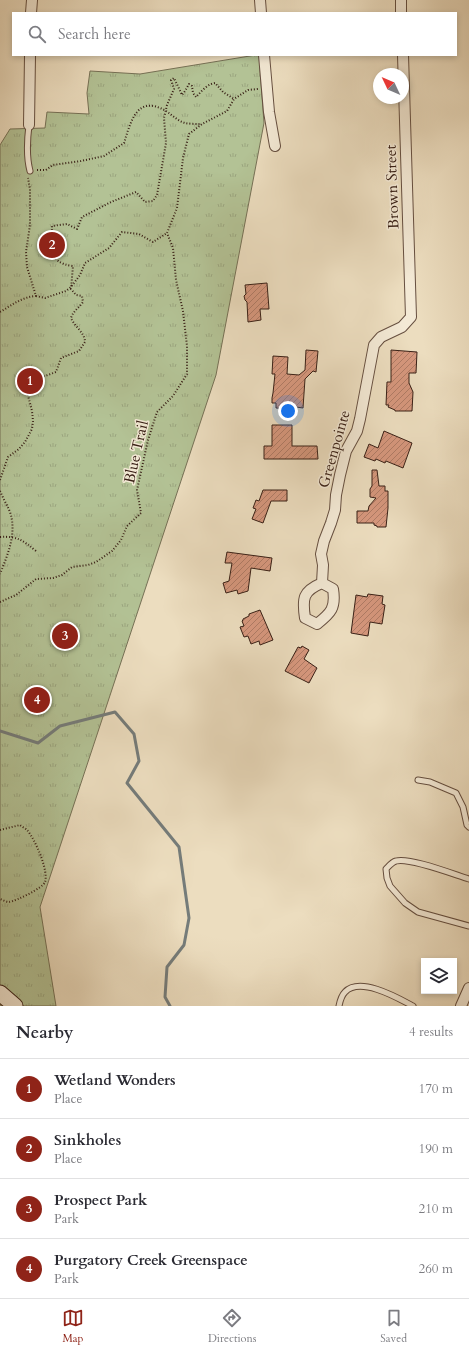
<!DOCTYPE html>
<html lang="en">
<head>
<meta charset="utf-8">
<style>
	body { margin:0; font-family:Cardo,serif; background:#f2f2f3; color:#2b2b33 }
	.controls { position:absolute; right:12px; bottom:12px; display:grid; overflow:hidden; border-radius:0px; box-shadow:0 2px 6px #0003 }
	.controls button { width:36px; height:36px; display:grid; place-items:center; padding:0; border:0; border-bottom:1px solid #e1e1e2; background:#fff; color:#2b2b33; font:20px sans-serif }
	.compass { position:absolute; left:373px; top:68px; width:36px; height:36px; border-radius:50%; background:#fff; box-shadow:0 2px 6px #0003; rotate:314deg }
	.you { position:absolute; left:288px; top:411px; width:14px; height:14px; margin:-10px; border:3px solid #fff; border-radius:50%; background:#1a73e8; box-shadow:0 0 0 6px #1a73e833 }
	.badge { display:grid; place-items:center; width:26px; height:26px; border-radius:50%; background:#8f2418; color:#fff; font-size:13px; font-weight:700 }
	.pin { position:absolute; translate:-50% -50%; border:2px solid #fff; box-shadow:0 1px 4px #0006 }
	.list { margin:0; padding:0; list-style:none }
	h2 { display:flex; justify-content:space-between; align-items:center; height:52px; margin:0; padding:0 16px; font-size:17px }
	h2 small { font-size:13px; font-weight:400; color:#7c7c81 }
	.list li { display:grid; grid-template-columns:26px 1fr auto; gap:12px; align-items:center; box-sizing:border-box; height:60px; padding:0 16px; border-top:1px solid #e1e1e2 }
	.list b { display:block; font-size:15px; white-space:nowrap }
	.list p { margin:0; font-size:13px; white-space:nowrap; color:#7c7c81 }
	.list em { font-size:13px; font-style:normal; color:#7c7c81 }
	.icon { flex:none; width:22px; height:22px; fill:none; stroke:currentColor; stroke-width:2; stroke-linecap:round; stroke-linejoin:round }
	.map { position:relative; flex:none; width:469px; height:1006px; overflow:hidden }
	.search { position:absolute; background:#fff; box-shadow:0 2px 6px #0003; left:12px; right:12px; top:12px; height:44px; display:flex; align-items:center; gap:10px; box-sizing:border-box; padding:0 14px; border-radius:0px; color:#7c7c81; font-size:15px }
	.sheet { height:292px; background:#fff }
	nav { display:flex; justify-content:space-around; align-items:center; box-sizing:border-box; height:56px; border-top:1px solid #e1e1e2; background:#fff; font-size:11px; color:#7c7c81 }
	nav a { display:grid; justify-items:center; gap:2px }
	nav .on { color:#8f2418 }
	.map>svg:first-child { display:block }
</style>
</head>
<body>
<div class="map">
<svg width="469" height="1006" viewBox="0 0 469 1006">
	<defs>
		<pattern id="grass-tufts" width="24" height="20" patternUnits="userSpaceOnUse"><rect width="24" height="20" fill="#b3c295"/><path d="M3 7l-1-3M5 7V3M7 7l1-3M15 17l-1-3M17 17v-4M19 17l1-3" fill="none" stroke="#9ba680"/></pattern>
		<pattern id="building-hatch" width="6" height="6" patternUnits="userSpaceOnUse"><rect width="6" height="6" fill="#d6977d"/><path d="M-1 1l2-2M0 6l6-6M5 7l2-2" fill="none" stroke="#af7b65"/></pattern>
	</defs>
	<rect width="100%" height="100%" fill="#ecddbf"/>
	<filter id="stains"><feTurbulence type="fractalNoise" baseFrequency=".005" numOctaves="4"/><feColorMatrix values="0 0 0 0 .2 0 0 0 0 .09 0 0 0 0 .02 0 0 0 .5 -.17"/></filter>
	<radialGradient id="worn" r=".72"><stop offset=".6" stop-color="#630" stop-opacity="0"/><stop offset="1" stop-color="#630" stop-opacity=".3"/></radialGradient>
	<path fill="url(#grass-tufts)" stroke="#767156" d="M256 55H260V70L264 123 216 375 40 907 56 1006H0V145L10 129 45 128 47 112 89 114 87 93 90 71 140 74Z"/>
	<g fill="none" stroke-linecap="round" stroke-linejoin="round">
		<path stroke="#757c7a" stroke-width="3" d="M0 731 38 743 60 726 115 712 134 734 139 761 127 783 179 847 189 918 184 945 167 967 165 997 170 1006"/>
	</g>
	<path fill="url(#building-hatch)" stroke="#392016" d="M267 283 269 309H260L261 320 248 322 247 302 245 300 244 296 246 294 245 285Z
		M306 350 318 351 316 372 313 371 305 379 303 408 296 407V409L276 408V403H272V398L273 393 275 374H272L273 356 288 357 287 374 299 375 305 370Z
		M391 350 417 352 416 373H409V383L413 392 412 411H395V410L388 407 389 405H386L387 382H391Z
		M272 425H292V446H317L318 459H264V446H272Z
		M384 431 412 443 403 468 386 461 385 463 376 459 375 461 364 457 369 444 378 448Z
		M372 470H377L379 486H385V491H388V508L386 527H377V526L374 525V523H357V511H368L369 506 376 498 370 497V489L372 486Z
		M263 490H287V501H271L263 523 252 519 256 509 253 508 256 500 259 501Z
		M227 552 272 558 270 571 251 568 248 591 238 594 237 590 226 593 223 583 229 581 232 563H225Z
		M368 594 383 596 382 604 385 605 382 624 370 622 368 636 351 633 356 595 367 597Z
		M260 610 273 640 260 645 259 641 251 644 248 636 244 637 240 627 244 626 242 621 243 620V619L249 616V614Z
		M302 646 309 650 304 659 317 668 309 683 285 671 298 647 301 648Z"/>
	<g fill="none" stroke-linecap="round" stroke-linejoin="round">
		<defs>
			<path id="lane" d="M29 125C27 141 26 156 30 171
				M418 780 430 782 456 793 463 807 467 825 469 827
				M469 879C453 874 409 857 396 861 392 862 389 866 386 869L387 878 390 886 405 903 418 912 469 926
				M339 1006C340 1001 341 996 345 992 360 976 398 998 413 1006"/>
			<path id="street" d="M260 0 261 13
				M401 0V13
				M31 13 32 0
				M264 55 269 112 275 146
				M29 125 30 55
				M322 583 333 589C336 608 331 613 317 624L305 618C302 598 303 591 322 583L323 565 321 554 324 541 331 523 335 510 336 495 340 475 346 451 357 431 360 419 374 345 381 337 402 327 411 317 403 55
				M461 1006 469 988"/>
			<path id="secondary" d="M0 993 15 1006"/>
		</defs>
		<use href="#lane" stroke="#664f40" stroke-width="7"/>
		<use href="#street" stroke="#664f40" stroke-width="12"/>
		<use href="#secondary" stroke="#392016" stroke-width="17"/>
		<path stroke="#392016" stroke-width="2" stroke-dasharray="1 2" stroke-linecap="butt" d="M37 170H46L53 165 81 161 104 156 124 143C131 121 137 94 166 111 172 115 178 121 185 123 190 124 196 124 201 124
			M36 296 45 298 66 291 71 287 80 275 85 263 109 248 122 232 139 234 153 242 167 233
			M0 312C12 305 22 297 36 296L27 267 26 252 30 225V189L28 178
			M0 480 8 457 19 449 25 442 32 429 33 421 32 411 24 380 45 376 56 372 61 358 79 351 85 342C85 333 75 327 71 318 73 311 79 308 83 302L82 296 76 295 71 289 73 266C46 263 52 244 52 226L67 224 77 229 82 217 111 202 136 192 145 202 153 201 157 195 166 143 164 118 167 105 174 89 171 80 174 78 182 95 185 91 189 84 192 86 193 93 196 97C201 92 207 84 215 83L223 92 234 99
			M0 491C3 498 7 505 10 512 17 533 8 554 0 574
			M0 537C18 536 22 540 36 551
			M0 602 16 595 36 579 53 578 62 575 72 567 88 565 96 562 112 551 121 540 127 526 141 513 137 490 148 440 157 412 173 396 187 374V346L183 311 176 280 173 248 167 233 177 208 183 158 189 134 202 124 227 111 234 99 248 90 258 89
			M0 830 20 825C22 827 25 828 27 830 35 839 49 871 45 882 43 888 16 901 9 902 6 902 3 900 0 899"/>
		<use href="#lane" stroke="#f3e9d5" stroke-width="5"/>
		<use href="#street" stroke="#f3e9d5" stroke-width="10"/>
		<use href="#secondary" stroke="#f3e9d5" stroke-width="15"/>
	</g>
	<g text-anchor="middle" stroke-width="3" stroke-linejoin="round" paint-order="stroke">
		<g font-size="15" fill="#392016" stroke="#f3e9d5">
			<text transform="translate(392 187) rotate(-92)" y="5">Brown Street</text>
			<text transform="translate(334 449) rotate(-74)" y="5">Greenpointe</text>
			<text transform="translate(136 452) rotate(-77)" y="5">Blue Trail</text>
		</g>
	</g>
	<rect width="100%" height="100%" filter="url(#stains)"/>
	<rect width="100%" height="100%" fill="url(#worn)"/>
</svg>
<div class="controls">
<button><svg class="icon" aria-label="layers" viewBox="0 0 24 24"><path d="M12 4l9 5-9 5-9-5zM3 14l9 5 9-5"/></svg></button>
</div>
<svg class="compass" viewBox="-18 -18 36 36"><path d="M0-13l5 13h-10z" fill="#e53935"/><path d="M0 13l5-13h-10z" fill="#7c7c81"/></svg>
<div class="you"></div>
<div class="pin badge" style="left:30px;top:381px">1</div>
<div class="pin badge" style="left:52px;top:245px">2</div>
<div class="pin badge" style="left:65px;top:636px">3</div>
<div class="pin badge" style="left:37px;top:700px">4</div>
<div class="search"><svg class="icon" aria-label="search" viewBox="0 0 24 24"><circle cx="10" cy="10" r="6"/><path d="M15 15l6 6"/></svg>Search here</div>
</div>
<section class="sheet">
<h2>Nearby<small>4 results</small></h2>
<ul class="list">
<li><span class="badge">1</span><div><b>Wetland Wonders</b><p>Place</p></div><em>170 m</em></li>
<li><span class="badge">2</span><div><b>Sinkholes</b><p>Place</p></div><em>190 m</em></li>
<li><span class="badge">3</span><div><b>Prospect Park</b><p>Park</p></div><em>210 m</em></li>
<li><span class="badge">4</span><div><b>Purgatory Creek Greenspace</b><p>Park</p></div><em>260 m</em></li>
</ul>
</section>
<nav>
<a class="on"><svg class="icon" aria-label="map" viewBox="0 0 24 24"><path d="M3 6l6-2 6 2 6-2v14l-6 2-6-2-6 2zM9 4v14M15 6v14"/></svg>Map</a>
<a><svg class="icon" aria-label="directions" viewBox="0 0 24 24"><path d="M12 3l9 9-9 9-9-9zM9 14v-3h6M13 9l2 2-2 2"/></svg>Directions</a>
<a><svg class="icon" aria-label="saved" viewBox="0 0 24 24"><path d="M7 4h10v16l-5-4-5 4z"/></svg>Saved</a>
</nav>
</body>
</html>
